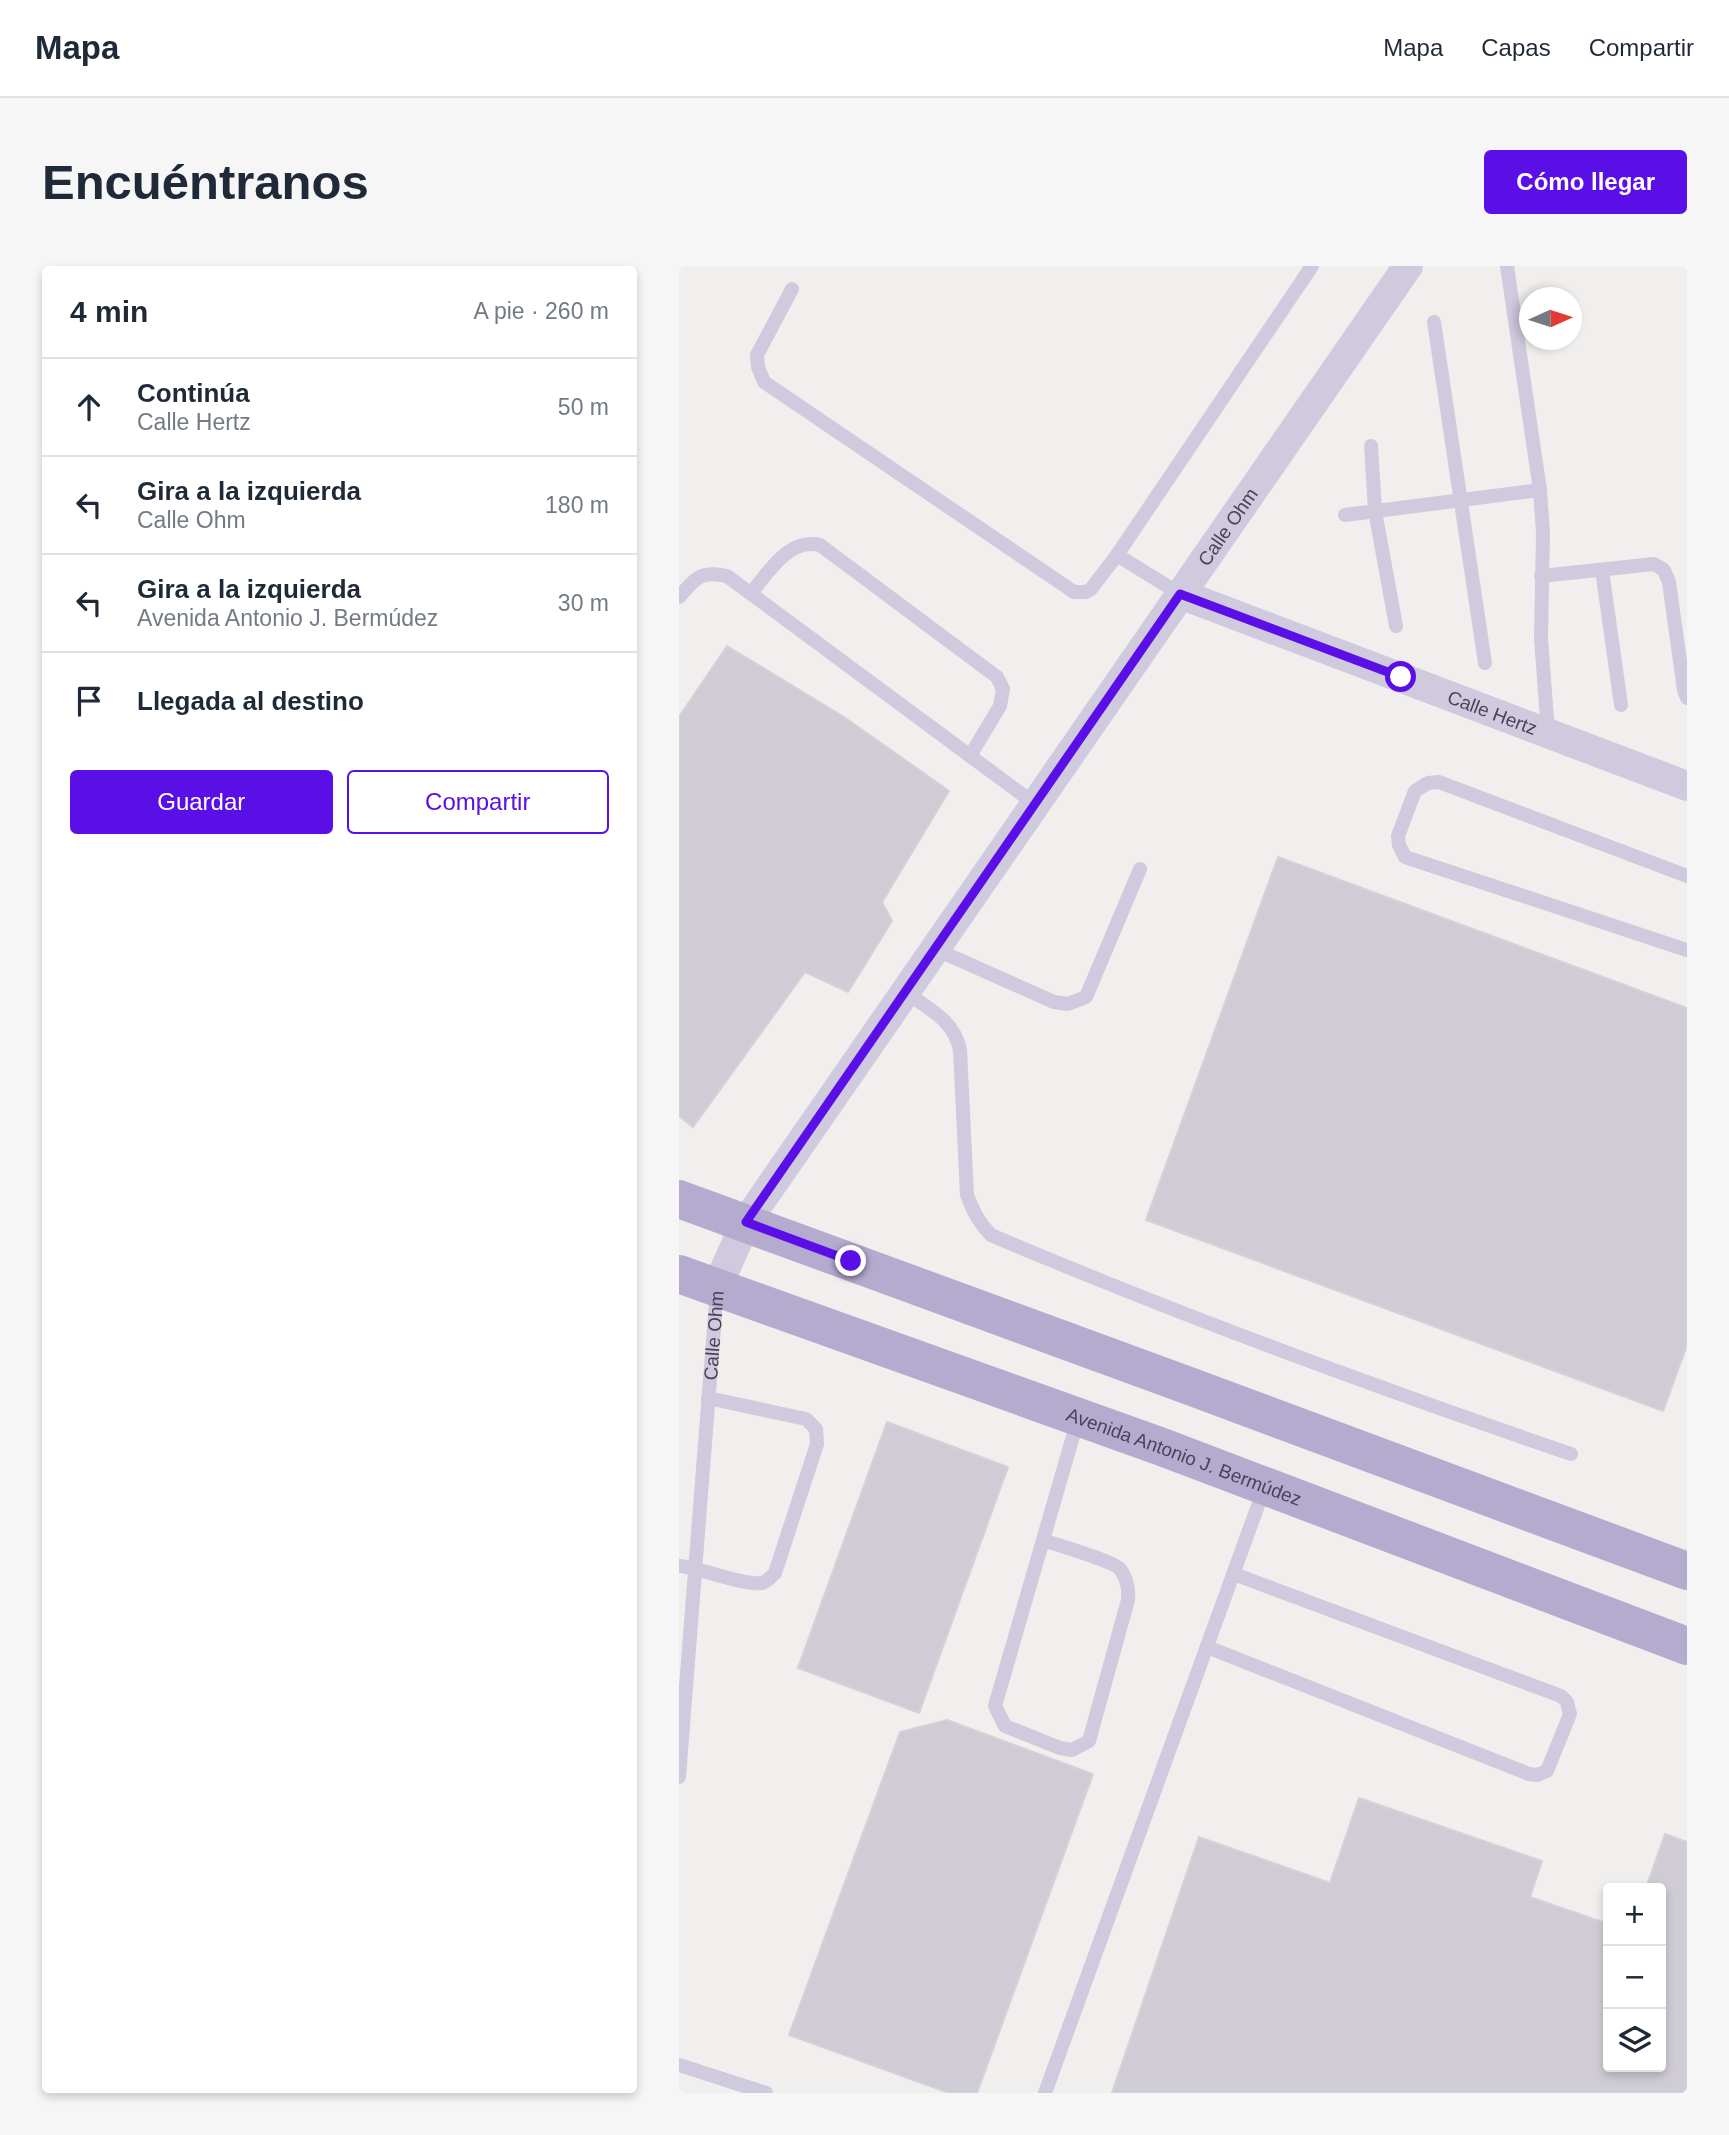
<!DOCTYPE html>
<html lang="es">
<head>
<meta charset="utf-8">
<style>
	body { margin:0; font-family:Arial,sans-serif; background:#f6f6f7; color:#1f2937 }
	.controls { position:absolute; right:21px; bottom:21px; display:grid; overflow:hidden; border-radius:7px; box-shadow:0 4px 10px #0003 }
	.controls button { width:63px; height:63px; display:grid; place-items:center; padding:0; border:0; border-bottom:2px solid #e0e1e3; background:#fff; color:#1f2937; font:35px sans-serif }
	.compass { position:absolute; left:840px; top:21px; width:63px; height:63px; border-radius:50%; background:#fff; box-shadow:0 4px 10px #0003; rotate:87deg }
	.stop { position:absolute; width:21px; height:21px; margin:-16px; border:5px solid #5b0fe7; border-radius:50%; background:#fff }
	.stop.end { background:#5b0fe7; border-color:#fff; box-shadow:0 2px 7px #0008 }
	.list { margin:0; padding:0; list-style:none }
	h2 { display:flex; justify-content:space-between; align-items:center; height:91px; margin:0; padding:0 28px; font-size:30px }
	h2 small { font-size:23px; font-weight:400; color:#747a83 }
	.list li { display:grid; grid-template-columns:46px 1fr auto; gap:21px; align-items:center; box-sizing:border-box; height:98px; padding:0 28px; border-top:2px solid #e0e1e3 }
	.list b { display:block; font-size:26px; white-space:nowrap }
	.list p { margin:0; font-size:23px; white-space:nowrap; color:#747a83 }
	.list em { font-size:23px; font-style:normal; color:#747a83 }
	.actions { display:flex; gap:14px; padding:21px 28px }
	.actions a { flex:1; padding:16px 0; border:2px solid #5b0fe7; border-radius:7px; text-align:center; font-size:24px; color:#5b0fe7 }
	.actions .main { background:#5b0fe7; color:#fff }
	.icon { flex:none; width:38px; height:38px; fill:none; stroke:currentColor; stroke-width:2; stroke-linecap:round; stroke-linejoin:round }
	.map { position:relative; flex:none; width:1008px; height:1827px; overflow:hidden; border-radius:7px }
	header { display:flex; align-items:center; gap:42px; box-sizing:border-box; height:98px; padding:0 35px; background:#fff; border-bottom:2px solid #e0e1e3 }
	header strong { font-size:33px }
	nav { display:flex; gap:38px; margin-inline-start:auto; font-size:24px }
	.intro { display:flex; align-items:center; justify-content:space-between; box-sizing:border-box; height:168px; padding:0 42px }
	h1 { margin:0; font-size:49px }
	.button { padding:18px 32px; border-radius:7px; background:#5b0fe7; color:#fff; font-size:24px; font-weight:700 }
	main { display:flex; gap:42px; padding:0 42px }
	aside { flex:1; background:#fff; border-radius:7px; box-shadow:0 4px 10px #0003 }
	.map>svg:first-child { display:block }
</style>
</head>
<body>
<header>
<strong>Mapa</strong>
<nav><a>Mapa</a><a>Capas</a><a>Compartir</a></nav>
</header>
<div class="intro"><h1>Encuéntranos</h1><a class="button">Cómo llegar</a></div>
<main>
<aside>
<h2>4 min<small>A pie · 260 m</small></h2>
<ul class="list">
<li><svg class="icon" aria-label="ahead" viewBox="0 0 24 24"><path d="M12 20V5M6 11l6-6 6 6"/></svg><div><b>Continúa</b><p>Calle Hertz</p></div><em>50 m</em></li>
<li><svg class="icon" aria-label="left" viewBox="0 0 24 24"><path d="M17 20v-9H6M10 6l-5 5 5 5"/></svg><div><b>Gira a la izquierda</b><p>Calle Ohm</p></div><em>180 m</em></li>
<li><svg class="icon" aria-label="left" viewBox="0 0 24 24"><path d="M17 20v-9H6M10 6l-5 5 5 5"/></svg><div><b>Gira a la izquierda</b><p>Avenida Antonio J. Bermúdez</p></div><em>30 m</em></li>
<li><svg class="icon" aria-label="arrive" viewBox="0 0 24 24"><path d="M6 21V4h12l-3 4 3 4H6"/></svg><div><b>Llegada al destino</b></div></li>
</ul>
<div class="actions"><a class="main">Guardar</a><a>Compartir</a></div>
</aside>
<div class="map">
<svg width="1008" height="1827" viewBox="0 0 1008 1827">
	<rect width="100%" height="100%" fill="#f0efed"/>
	<path fill="#d0ccd5" stroke="#d5d0d9" stroke-width="2" d="M48 380 165 451 270 525 203 636 213 655 169 726 126 706 14 861 0 850V451Z
		M599 591 1008 742V1079L984 1145 467 954Z
		M208 1156 329 1201 240 1447 119 1402Z
		M268 1454 414 1508 298 1827H270L110 1769 221 1466Z
		M680 1532 863 1595 851 1631 929 1658V1801H982V1622H967L986 1568 1008 1576V1827H433L520 1571 651 1617Z"/>
	<g fill="none" stroke-linecap="round" stroke-linejoin="round">
		<g stroke="#cfcade" stroke-width="14">
			<path d="M828 0 861 224 864 267 862 372 869 467"/>
			<path d="M113 23 78 89 79 101 85 116 395 326H407L412 323 438 289"/>
			<path d="M755 56 806 397"/>
			<path d="M692 180 696 245 717 360"/>
			<path d="M666 249 861 224"/>
			<path d="M923 304 942 439"/>
			<path d="M862 310 975 298 985 304 990 316 1005 424 1008 432"/>
			<path d="M72 327C90 306 109 272 141 279L318 411 324 423 321 440 291 490"/>
			<path d="M501 328 438 289 633 0"/>
			<path d="M0 331C16 313 21 304 48 310L356 538"/>
			<path d="M1008 610 760 516 749 517 736 525 719 570 720 579 726 591 1008 684"/>
			<path d="M256 683 375 736 389 738 407 731 461 603"/>
			<path d="M226 726C250 743 275 754 281 784L288 929C294 945 300 957 312 969 502 1050 696 1121 892 1188"/>
			<path d="M364 1274C378 1279 434 1295 441 1303 448 1312 450 1323 449 1334L410 1475 393 1484 381 1482 326 1460 316 1440 399 1153"/>
			<path d="M0 1300C21 1302 67 1320 83 1317 89 1315 92 1311 96 1307L138 1178 137 1163 127 1153 29 1132"/>
			<path d="M528 1381 850 1508 858 1509 868 1505 891 1448 888 1436 882 1430 555 1308"/>
			<path id="s1" d="M0 1511 38 1023"/>
			<path d="M0 1799 87 1827"/>
			<path d="M366 1827 585 1223"/>
		</g>
		<g stroke="#cfcade" stroke-width="30">
			<path id="s2" d="M501 328 1008 520"/>
			<path id="s3" d="M38 1021 67 956 729 0"/>
		</g>
		<g stroke="#b5abce" stroke-width="38">
			<path d="M0 933 513 1121 1008 1305"/>
			<path id="s4" d="M0 1008 483 1181 1008 1380"/>
		</g>
	</g>
	<g fill="none" stroke-linecap="round" stroke-linejoin="round">
		<path stroke="#5b0fe7" stroke-width="9" d="M172 995 67 956 501 328 722 411"/>
	</g>
	<g text-anchor="middle" stroke-width="7" stroke-linejoin="round" paint-order="stroke">
		<g font-size="19" fill="#4a445b" stroke="#fff">
			<text dy="7" stroke="none"><textPath href="#s3" startOffset="917">Calle Ohm</textPath></text>
			<text dy="7" stroke="none"><textPath href="#s2" startOffset="334">Calle Hertz</textPath></text>
			<text dy="7" stroke="none"><textPath href="#s1" startOffset="443">Calle Ohm</textPath></text>
			<text dy="7" stroke="none"><textPath href="#s4" startOffset="537">Avenida Antonio J. Bermúdez</textPath></text>
		</g>
	</g>
</svg>
<div class="controls">
<button>+</button>
<button>−</button>
<button><svg class="icon" aria-label="layers" viewBox="0 0 24 24"><path d="M12 4l9 5-9 5-9-5zM3 14l9 5 9-5"/></svg></button>
</div>
<svg class="compass" viewBox="-18 -18 36 36"><path d="M0-13l5 13h-10z" fill="#e53935"/><path d="M0 13l5-13h-10z" fill="#747a83"/></svg>
<div class="stop" style="left:722px;top:411px"></div>
<div class="stop end" style="left:172px;top:995px"></div>
</div>
</main>
</body>
</html>
